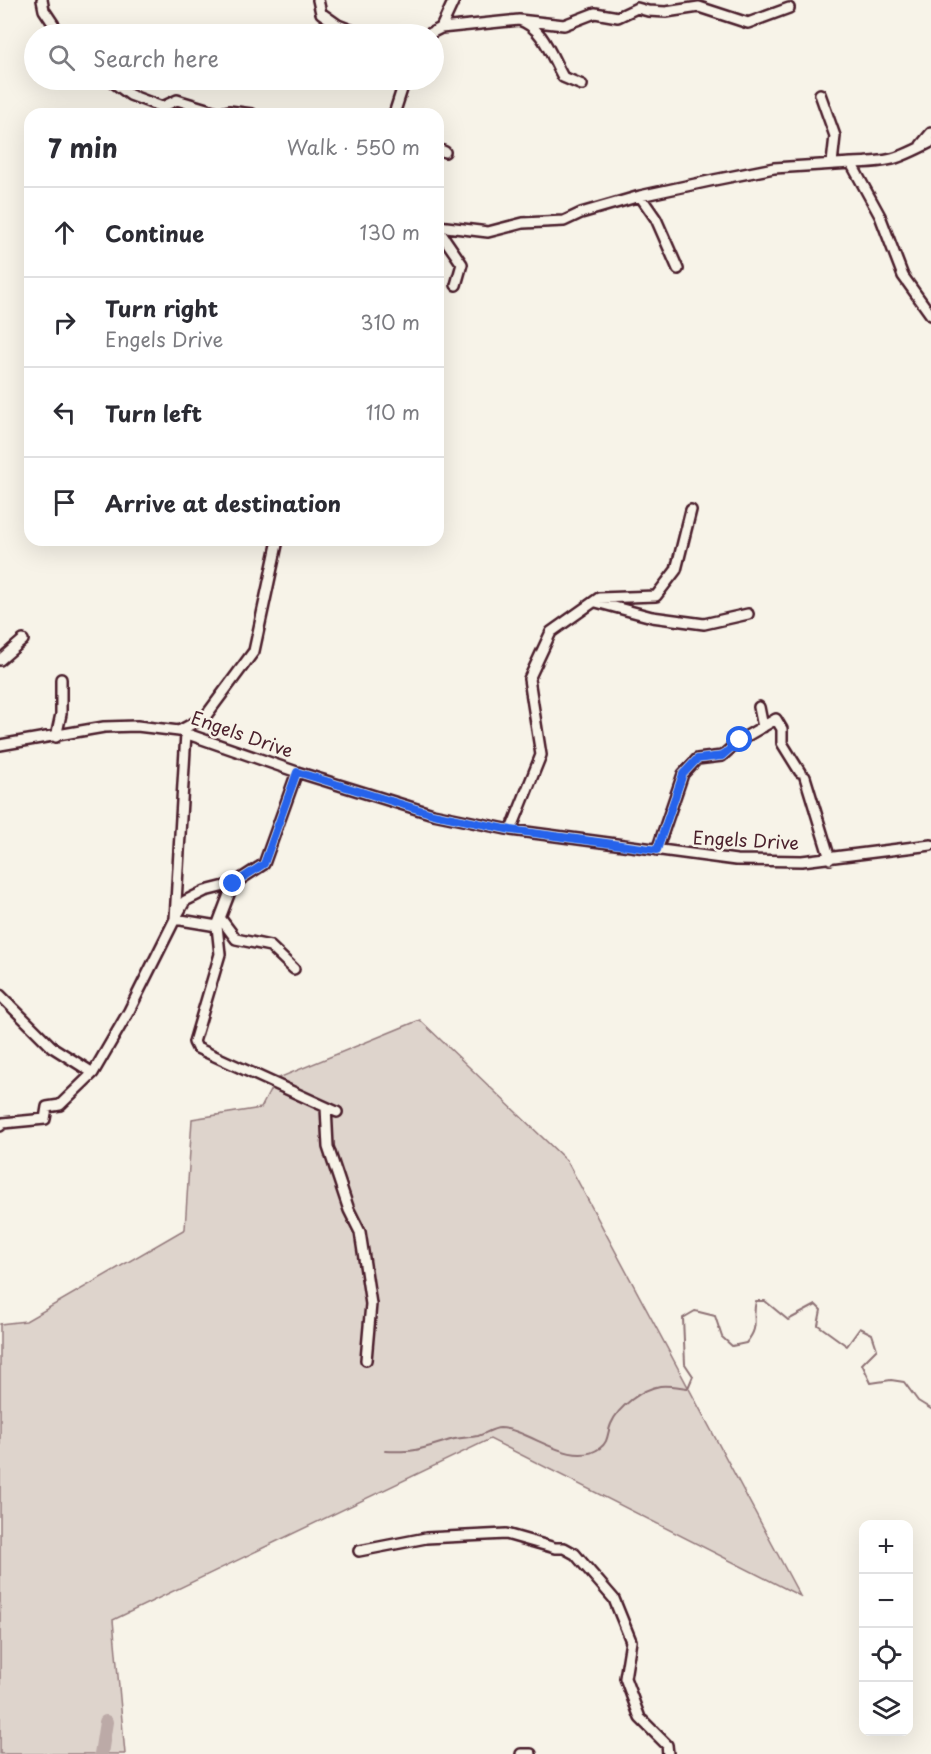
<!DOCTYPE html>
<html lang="en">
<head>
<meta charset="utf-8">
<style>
	body { margin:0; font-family:"Playpen Sans",sans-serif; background:#f2f2f3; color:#2b2b33 }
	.controls { position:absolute; right:18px; bottom:18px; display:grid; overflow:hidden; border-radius:12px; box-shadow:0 6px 24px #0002 }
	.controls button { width:54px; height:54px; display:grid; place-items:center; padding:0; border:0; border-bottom:2px solid #e1e1e2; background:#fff; color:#2b2b33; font:30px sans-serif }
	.stop { position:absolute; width:18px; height:18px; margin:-14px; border:4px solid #2563eb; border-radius:50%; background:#fff }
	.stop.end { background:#2563eb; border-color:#fff; box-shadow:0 2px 6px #0008 }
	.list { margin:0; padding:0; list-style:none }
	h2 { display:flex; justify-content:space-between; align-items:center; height:78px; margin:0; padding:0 24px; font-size:26px }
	h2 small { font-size:20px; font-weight:400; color:#7c7c81 }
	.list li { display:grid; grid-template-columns:39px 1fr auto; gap:18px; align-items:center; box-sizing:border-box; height:90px; padding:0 24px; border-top:2px solid #e1e1e2 }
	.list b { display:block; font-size:22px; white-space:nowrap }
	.list p { margin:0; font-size:20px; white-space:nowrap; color:#7c7c81 }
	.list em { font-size:20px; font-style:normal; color:#7c7c81 }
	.icon { flex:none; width:33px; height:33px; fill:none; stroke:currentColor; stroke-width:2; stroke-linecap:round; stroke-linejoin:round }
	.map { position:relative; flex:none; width:931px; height:1754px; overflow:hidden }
	.search { position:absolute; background:#fff; box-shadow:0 6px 24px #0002; left:24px; top:24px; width:420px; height:66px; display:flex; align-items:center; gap:15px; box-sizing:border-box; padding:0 21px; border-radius:33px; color:#7c7c81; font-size:22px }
	.panel { position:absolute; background:#fff; box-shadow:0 6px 24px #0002; left:24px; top:108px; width:420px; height:438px; border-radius:18px }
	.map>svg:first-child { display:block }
</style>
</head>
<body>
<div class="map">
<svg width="931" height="1754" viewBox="0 0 931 1754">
	<rect width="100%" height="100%" fill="#f7f3e8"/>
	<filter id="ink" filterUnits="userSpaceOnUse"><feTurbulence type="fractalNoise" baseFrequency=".0167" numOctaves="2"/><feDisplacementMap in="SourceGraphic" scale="12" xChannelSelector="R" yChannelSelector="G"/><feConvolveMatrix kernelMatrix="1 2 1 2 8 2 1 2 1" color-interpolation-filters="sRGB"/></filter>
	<g filter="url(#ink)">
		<path fill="#ded4cc" stroke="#947a7c" stroke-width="1.5" d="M420 1020 567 1161 800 1596 490 1439 113 1620 125 1754H0V1324L26 1321 185 1229 192 1119 261 1108 276 1079Z"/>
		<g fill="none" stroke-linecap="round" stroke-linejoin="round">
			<path stroke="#8e7275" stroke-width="2" d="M385 1451C416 1452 418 1450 447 1441 456 1437 468 1438 478 1436 485 1434 493 1428 500 1428 529 1429 571 1469 600 1448 609 1442 607 1433 611 1424 618 1407 642 1389 660 1386 669 1385 679 1387 688 1388L693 1376 685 1364 683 1318 695 1311 715 1316 722 1337 732 1346 746 1343C761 1325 751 1320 756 1301H765L788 1320 816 1305 821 1310 818 1325 847 1346 860 1328 872 1334 877 1349 862 1364 871 1383 891 1380 904 1382 918 1401 931 1409"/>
			<path stroke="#bcaaa7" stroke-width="14" d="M101 1754 106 1722"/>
			<defs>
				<path id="minor" d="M42 0 44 10 60 34
					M318 0 321 13 338 25 361 34
					M519 20 564 25 595 13 618 17 637 8 648 11 666 12 699 7 748 23 789 8
					M441 28 519 20C543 27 551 56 563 77L582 85
					M429 34 441 28 454 0
					M110 80 130 95 162 107 177 100 220 113 229 111 252 114
					M820 94 835 136 832 163
					M394 114 405 80
					M921 145 931 133
					M438 149 445 152
					M851 163C890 162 896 160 931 142
					M640 196 656 219 678 269
					M438 226 488 232 523 223 564 221 581 213 640 196 714 180 774 168 851 163 880 216 903 276 931 315
					M438 229 462 264 456 285
					M596 602 652 617 704 624 748 614
					M0 660 23 640
					M759 707 763 727
					M179 731 205 717 254 651 278 540
					M56 737 61 714V679
					M0 745 104 727 137 726 179 731 297 772 433 814 511 830 736 860 802 861 931 845
					M805 777 830 859
					M511 830 541 755 529 679 551 632 599 598 656 596 676 570 691 510
					M657 850 683 774 697 759 722 756 740 740 776 719 782 729V743L800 772
					M233 884 217 926 220 954 194 1042 197 1048 337 1112
					M221 919 236 939 270 946 294 969
					M217 926 175 919 185 901 205 891 233 884 264 864 297 772
					M0 995 52 1047 93 1073
					M326 1107 328 1147 349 1210 360 1232 371 1304 366 1360
					M0 1126 3 1123 45 1119 47 1107 60 1105 93 1073 129 1011 175 919 186 733
					M359 1551 426 1538 506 1534 555 1548H564L575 1554 614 1599 631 1641 625 1678 640 1718 667 1745 668 1754
					M521 1754H531"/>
			</defs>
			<use href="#minor" stroke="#4a1f2b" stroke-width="14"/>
			<use href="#minor" stroke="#f7f3e8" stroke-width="9"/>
		</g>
	</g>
	<g fill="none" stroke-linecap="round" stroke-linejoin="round" filter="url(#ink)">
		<path stroke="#2563eb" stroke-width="8" d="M233 884 264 864 297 772 433 814 511 830 657 850 683 774 697 759 722 756 740 740"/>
	</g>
	<g text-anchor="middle" stroke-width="5" stroke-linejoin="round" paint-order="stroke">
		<g font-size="18" fill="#4a1f2b" stroke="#f7f3e8">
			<text transform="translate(242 735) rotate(19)" y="6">Engels Drive</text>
			<text transform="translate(746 841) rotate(3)" y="6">Engels Drive</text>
		</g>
	</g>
</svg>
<div class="controls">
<button>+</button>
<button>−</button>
<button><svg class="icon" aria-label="locate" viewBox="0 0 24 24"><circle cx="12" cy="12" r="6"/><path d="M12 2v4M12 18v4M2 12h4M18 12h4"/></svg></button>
<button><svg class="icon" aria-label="layers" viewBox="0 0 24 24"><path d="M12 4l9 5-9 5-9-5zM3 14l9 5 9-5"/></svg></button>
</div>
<div class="stop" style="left:740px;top:740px"></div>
<div class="stop end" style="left:233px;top:884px"></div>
<div class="search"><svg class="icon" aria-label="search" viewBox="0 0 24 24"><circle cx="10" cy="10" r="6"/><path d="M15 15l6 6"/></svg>Search here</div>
<section class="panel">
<h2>7 min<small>Walk · 550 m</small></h2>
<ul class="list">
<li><svg class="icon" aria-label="ahead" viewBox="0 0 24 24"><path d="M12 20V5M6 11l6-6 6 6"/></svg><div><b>Continue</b></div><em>130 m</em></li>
<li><svg class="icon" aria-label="right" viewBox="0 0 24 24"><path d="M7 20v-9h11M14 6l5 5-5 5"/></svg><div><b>Turn right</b><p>Engels Drive</p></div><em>310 m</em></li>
<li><svg class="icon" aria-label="left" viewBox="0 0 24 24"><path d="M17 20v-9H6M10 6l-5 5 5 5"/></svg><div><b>Turn left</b></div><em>110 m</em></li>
<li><svg class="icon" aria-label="arrive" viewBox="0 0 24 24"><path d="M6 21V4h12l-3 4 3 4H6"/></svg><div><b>Arrive at destination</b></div></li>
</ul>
</section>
</div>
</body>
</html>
